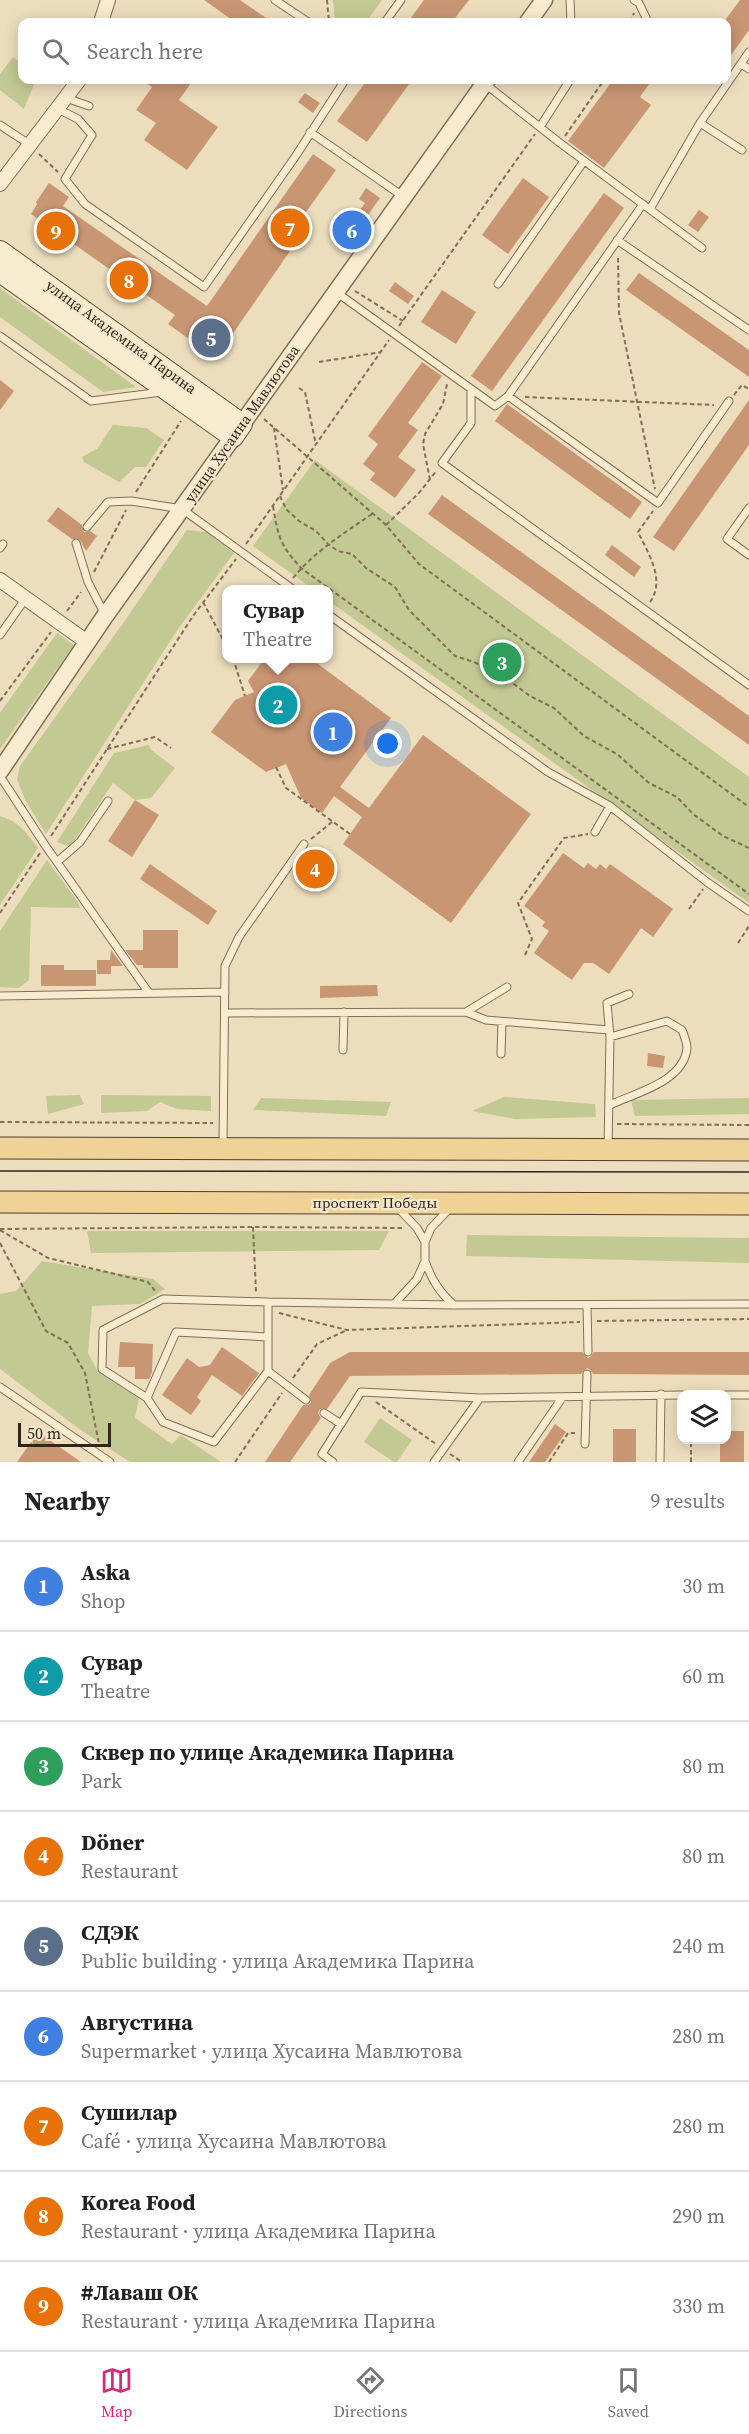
<!DOCTYPE html>
<html lang="en">
<head>
<meta charset="utf-8">
<style>
	body { margin:0; font-family:"Source Serif 4",serif; background:#f6f6f6; color:#222 }
	.controls { position:absolute; right:18px; bottom:18px; display:grid; overflow:hidden; border-radius:12px; box-shadow:0 3px 15px #0003 }
	.controls button { width:54px; height:54px; display:grid; place-items:center; padding:0; border:0; border-bottom:2px solid #e0e0e0; background:#fff; color:#222; font:30px sans-serif }
	.scale { position:absolute; left:18px; bottom:15px; width:93px; box-sizing:border-box; padding-left:6px; border:3px solid #32261b; border-top:0; font-size:16px; line-height:21px; white-space:nowrap; color:#32261b; -webkit-text-stroke:4px #f3e8cc; paint-order:stroke }
	.you { position:absolute; left:388px; top:744px; width:21px; height:21px; margin:-15px; border:4px solid #fff; border-radius:50%; background:#1a73e8; box-shadow:0 0 0 9px #1a73e833 }
	.badge { display:grid; place-items:center; width:39px; height:39px; border-radius:50%; background:#db2777; color:#fff; font-size:20px; font-weight:700 }
	.pin { position:absolute; translate:-50% -50%; border:3px solid #fff; box-shadow:0 2px 6px #0006 }
	.popup { position:absolute; left:222px; top:585px; width:111px; height:78px; box-sizing:border-box; display:grid; place-content:center; border-radius:12px; background:#fff; filter:drop-shadow(0 2px 4px #0005); font-size:20px; white-space:nowrap; color:#767676 }
	.popup b { font-size:22px; color:#222 }
	.popup::after { content:''; position:absolute; left:50%; top:100%; margin-left:-12px; border:12px solid transparent; border-top-color:#fff }
	.list { margin:0; padding:0; list-style:none }
	h2 { display:flex; justify-content:space-between; align-items:center; height:78px; margin:0; padding:0 24px; font-size:26px }
	h2 small { font-size:20px; font-weight:400; color:#767676 }
	.list li { display:grid; grid-template-columns:39px 1fr auto; gap:18px; align-items:center; box-sizing:border-box; height:90px; padding:0 24px; border-top:2px solid #e0e0e0 }
	.list b { display:block; font-size:22px; white-space:nowrap }
	.list p { margin:0; font-size:20px; white-space:nowrap; color:#767676 }
	.list em { font-size:20px; font-style:normal; color:#767676 }
	.icon { flex:none; width:33px; height:33px; fill:none; stroke:currentColor; stroke-width:2; stroke-linecap:round; stroke-linejoin:round }
	.map { position:relative; flex:none; width:749px; height:1462px; overflow:hidden }
	.search { position:absolute; background:#fff; box-shadow:0 3px 15px #0003; left:18px; right:18px; top:18px; height:66px; display:flex; align-items:center; gap:15px; box-sizing:border-box; padding:0 21px; border-radius:12px; color:#767676; font-size:22px }
	.sheet { height:888px; background:#fff }
	nav { display:flex; justify-content:space-around; align-items:center; box-sizing:border-box; height:84px; border-top:2px solid #e0e0e0; background:#fff; font-size:16px; color:#767676 }
	nav a { display:grid; justify-items:center; gap:3px }
	nav .on { color:#db2777 }
	.map>svg:first-child { display:block }
</style>
</head>
<body>
<div class="map">
<svg width="749" height="1462" viewBox="0 0 749 1462">
	<rect width="100%" height="100%" fill="#ecddbd"/>
	<path fill="#c3c992" d="M333 0H382L366 22H335Z
		M13 57 22 64V80H36L24 109 0 90V74Z
		M0 288 136 387 103 392 0 317Z
		M113 425 146 428 164 440 146 467H135L119 482 84 462 82 457 97 449Z
		M315 460 749 777V903L329 601V590L313 589 253 546Z
		M187 530 206 532 234 553 176 632 46 834 25 800 17 779 20 766 126 619Z
		M57 633 74 645 0 749V713Z
		M149 745 151 750 175 768 151 798 135 800 113 783 70 847 57 842 114 753Z
		M0 816C18 821 27 833 38 848L0 905Z
		M47 860 78 902 80 908 31 907 29 980 19 988 0 987V931Z
		M80 1095 84 1104 48 1114 46 1096Z
		M101 1095 211 1096V1111L177 1109 160 1102 147 1111 101 1113Z
		M504 1097 595 1104 596 1117 515 1119 472 1111Z
		M261 1098 391 1102 386 1116 253 1110Z
		M749 1098V1114L635 1116 631 1100Z
		M87 1231H389L379 1250 91 1253Z
		M467 1235 749 1238V1263L466 1256Z
		M42 1261 153 1279 165 1289 140 1304 92 1306 88 1353 97 1370 139 1398 135 1418 172 1444 181 1435 221 1462H130L82 1431 0 1369V1294L16 1291Z
		M380 1418 412 1440 397 1462H394L364 1442Z"/>
	<path fill="#c99674" d="M204 0H240L272 22H235Z
		M424 0H469L452 22H408Z
		M740 0H749V30L726 62V19Z
		M141 80H193L179 100 218 127 187 170 144 140 156 123 136 110 152 87Z
		M367 80H412L367 142 337 121Z
		M613 80H652L640 97 651 105 604 168 568 141Z
		M305 93 320 103 313 113 298 102Z
		M313 154 336 170 289 236 297 241 216 358 168 324 175 315 31 214 37 204 36 202 49 183 69 197 63 206 207 306Z
		M523 178 549 197 508 254 482 235Z
		M366 188 380 198 348 243 340 238 365 203 359 199Z
		M604 193 624 208 492 391 471 376Z
		M699 210 709 217 698 232 688 225Z
		M639 273 749 350V377L626 290Z
		M395 282 414 296 408 304 389 291Z
		M442 290 476 312 456 344 421 322Z
		M422 362 442 376 408 423 418 430 398 457 416 470 395 498 370 480 375 473 363 464 378 444 368 436Z
		M0 380 14 391 0 410Z
		M749 400V445L674 551 653 537Z
		M507 404 642 502 630 519 495 421Z
		M442 495 749 716V745L428 514Z
		M58 507 82 525 84 532 90 531 97 536 86 551 79 539H72L47 521Z
		M612 545 641 567 634 577 605 555Z
		M265 658H310L391 718 340 787 369 808 423 735 531 814 451 923 343 844 362 817 334 796 322 813 301 798 286 764 266 772 211 732 235 700 254 692 248 681Z
		M135 800 159 815 132 857 108 841Z
		M563 853 584 868 588 863 596 869 600 864 606 869 610 864 673 909 653 937 641 928 609 974 593 963H584L572 980 534 953 549 931 542 926 545 922 524 906Z
		M150 864 217 911 208 925 140 879Z
		M143 930H178V968H143V965H137L125 950H143Z
		M111 950 123 966H111V974H97V960H110Z
		M41 965H64V970H96V986H41Z
		M377 985 378 996 320 998V986Z
		M648 1053 665 1056 663 1068 647 1066Z
		M120 1342 153 1344 152 1372 149 1379H135V1367H118Z
		M222 1347 259 1373 242 1396 212 1375 197 1397 201 1401 191 1415 162 1395 187 1358 199 1367 210 1365Z
		M350 1352H582L588 1358 591 1356 594 1352H749V1375L593 1374 590 1370 587 1368 581 1374 350 1376 327 1409H320L318 1413 321 1418 290 1462H265L303 1405H308L311 1403 309 1395 330 1363Z
		M555 1424 566 1432 545 1462H529Z
		M613 1429H636V1462H613Z
		M726 1431H744V1462H720V1440H726Z
		M38 1432 81 1462H17Z"/>
	<g fill="none" stroke-linecap="round" stroke-linejoin="round">
		<defs>
			<path id="service" d="M275 0 308 22
				M570 0 571 22
				M634 0 639 3 648 22
				M385 22 401 0
				M741 64 749 69
				M484 83 560 143 702 248
				M66 98 89 106
				M58 109 78 119 92 135 65 179 85 204 204 287 295 157 345 80
				M700 123 742 150
				M0 125 29 144
				M540 127 570 80
				M310 132 404 197
				M650 209 700 123 749 52
				M617 240 749 330
				M498 284 584 161
				M336 292 495 406 508 396 643 204
				M0 336 91 401 162 392
				M471 389V423L442 463 749 685
				M508 396 658 503 729 401
				M749 508 727 539 749 555
				M87 527 108 502 131 501 182 509 294 590
				M76 543 88 582 105 615
				M0 548 3 544
				M329 615 548 772 610 806 707 882 749 911
				M0 635 26 598
				M0 776 45 845 149 993
				M595 832 610 806
				M57 862 80 842 108 801
				M0 996 225 992
				M466 1012 507 987
				M225 1013 466 1012 486 1020 609 1030
				M610 1037 667 1021 682 1030C684 1035 687 1043 687 1048 684 1082 635 1093 610 1105
				M343 1050 344 1012
				M501 1054 502 1022
				M223 1146 225 966 239 937 304 844
				M608 1147 610 1037 607 1003 629 994
				M399 1209 417 1228 425 1242 431 1228 449 1209
				M425 1242V1261
				M394 1304 417 1279 425 1261C432 1280 439 1292 454 1305
				M587 1305 588 1352
				M176 1332 268 1337V1371L214 1442 163 1422 147 1398Z
				M268 1337V1302L454 1305 749 1304
				M268 1371 306 1400
				M0 1387 110 1462
				M726 1395H749
				M147 1398 102 1369 103 1330 163 1299 268 1302
				M324 1413 341 1424
				M585 1444 587 1374
				M333 1462 322 1454 361 1392 480 1398 682 1395
				M434 1462 480 1398
				M518 1462 562 1398
				M660 1462 661 1394"/>
			<path id="minor" d="M101 22 108 0
				M0 184 79 80
				M0 580 87 642"/>
			<path id="tertiary" d="M528 22 544 0
				M242 424 487 80
				M0 771 105 616 233 437"/>
			<path id="secondary" d="M0 251 242 424 233 437 0 272"/>
			<path id="primary" d="M0 1148 749 1150
				M0 1202 749 1204"/>
		</defs>
		<use href="#service" stroke="#836e57" stroke-width="9"/>
		<use href="#minor" stroke="#836e57" stroke-width="16"/>
		<use href="#tertiary" stroke="#836e57" stroke-width="19"/>
		<use href="#secondary" stroke="#644f3a" stroke-width="22"/>
		<use href="#primary" stroke="#503c2c" stroke-width="23"/>
		<path stroke="#836e57" stroke-width="2" stroke-dasharray="4.5 3" stroke-linecap="butt" d="M327 0 329 22
			M630 22 634 13
			M565 136 604 80
			M39 154 58 172
			M618 258 619 313 655 489
			M355 291 403 321
			M399 326 535 134
			M319 362 381 352
			M299 388 305 392 316 445
			M734 395 742 385 749 389
			M525 397 714 405
			M264 419 386 525 419 564 749 807
			M274 428 283 490
			M430 480 423 444 425 434 443 404 447 384
			M136 492 181 421
			M280 496 286 509 299 521 316 531 328 544 338 551 352 554 366 568 395 587 409 610 455 656 474 662 507 679 530 696 554 708 584 736 617 754 649 783 677 797 693 814 723 836 749 848
			M273 506C278 537 280 545 301 568L749 894
			M386 525 419 493 437 470
			M246 544 389 340
			M94 572 126 510
			M293 578C314 552 344 533 372 514
			M203 602 227 647
			M650 602C666 580 648 553 638 532L653 511
			M67 611 81 592
			M233 658 245 696
			M0 701 51 632
			M107 749 155 737 171 748
			M276 767 286 788 350 834
			M51 836 193 616 236 559
			M311 839 332 822
			M315 888 332 863
			M689 909 703 889
			M0 913 40 853
			M738 943 749 926
			M525 955 532 939 518 903 564 838 588 834
			M0 1122 213 1123
			M617 1124 749 1125
			M253 1227 256 1292
			M0 1229 253 1227 404 1228
			M0 1230 48 1258 148 1282 156 1292
			M0 1243 46 1331 68 1343 85 1373 99 1444
			M279 1313 347 1330 580 1322
			M597 1321 749 1319
			M293 1378 317 1344 347 1330
			M376 1402 436 1444
			M450 1454 462 1462
			M235 1462 282 1393
			M549 1462 568 1433H575
			M691 1462V1440"/>
		<use href="#service" stroke="#f7ebd0" stroke-width="7"/>
		<use href="#minor" stroke="#f7ebd0" stroke-width="14"/>
		<use href="#tertiary" stroke="#f7ebd0" stroke-width="16"/>
		<use href="#secondary" stroke="#f7ebd0" stroke-width="20"/>
		<use href="#primary" stroke="#efd295" stroke-width="21"/>
		<path stroke="#32261b" stroke-width="1.5" d="M0 1171 749 1172"/>
	</g>
	<g text-anchor="middle" stroke-width="4.5" stroke-linejoin="round" paint-order="stroke">
		<g font-size="15" fill="#32261b" stroke="#f3e8cc">
			<text transform="translate(121 337) rotate(36)" y="5">улица Академика Парина</text>
			<text transform="translate(242 424) rotate(-55)" y="5">улица Хусаина Мавлютова</text>
			<text x="375" y="1208">проспект Победы</text>
		</g>
	</g>
</svg>
<div class="controls">
<button><svg class="icon" aria-label="layers" viewBox="0 0 24 24"><path d="M12 4l9 5-9 5-9-5zM3 14l9 5 9-5"/></svg></button>
</div>
<div class="scale">50 m</div>
<div class="you"></div>
<div class="pin badge" style="left:333px;top:732px;background:#3f7fe0">1</div>
<div class="pin badge" style="left:278px;top:705px;background:#0f9aa8">2</div>
<div class="popup"><b>Сувар</b>Theatre</div>
<div class="pin badge" style="left:502px;top:662px;background:#2e9e5b">3</div>
<div class="pin badge" style="left:315px;top:869px;background:#e8710a">4</div>
<div class="pin badge" style="left:211px;top:338px;background:#5c6f8a">5</div>
<div class="pin badge" style="left:352px;top:230px;background:#3f7fe0">6</div>
<div class="pin badge" style="left:290px;top:228px;background:#e8710a">7</div>
<div class="pin badge" style="left:129px;top:280px;background:#e8710a">8</div>
<div class="pin badge" style="left:56px;top:231px;background:#e8710a">9</div>
<div class="search"><svg class="icon" aria-label="search" viewBox="0 0 24 24"><circle cx="10" cy="10" r="6"/><path d="M15 15l6 6"/></svg>Search here</div>
</div>
<section class="sheet">
<h2>Nearby<small>9 results</small></h2>
<ul class="list">
<li><span class="badge" style="background:#3f7fe0">1</span><div><b>Aska</b><p>Shop</p></div><em>30 m</em></li>
<li><span class="badge" style="background:#0f9aa8">2</span><div><b>Сувар</b><p>Theatre</p></div><em>60 m</em></li>
<li><span class="badge" style="background:#2e9e5b">3</span><div><b>Сквер по улице Академика Парина</b><p>Park</p></div><em>80 m</em></li>
<li><span class="badge" style="background:#e8710a">4</span><div><b>Döner</b><p>Restaurant</p></div><em>80 m</em></li>
<li><span class="badge" style="background:#5c6f8a">5</span><div><b>СДЭК</b><p>Public building · улица Академика Парина</p></div><em>240 m</em></li>
<li><span class="badge" style="background:#3f7fe0">6</span><div><b>Августина</b><p>Supermarket · улица Хусаина Мавлютова</p></div><em>280 m</em></li>
<li><span class="badge" style="background:#e8710a">7</span><div><b>Сушилар</b><p>Café · улица Хусаина Мавлютова</p></div><em>280 m</em></li>
<li><span class="badge" style="background:#e8710a">8</span><div><b>Korea Food</b><p>Restaurant · улица Академика Парина</p></div><em>290 m</em></li>
<li><span class="badge" style="background:#e8710a">9</span><div><b>#Лаваш ОК</b><p>Restaurant · улица Академика Парина</p></div><em>330 m</em></li>
</ul>
</section>
<nav>
<a class="on"><svg class="icon" aria-label="map" viewBox="0 0 24 24"><path d="M3 6l6-2 6 2 6-2v14l-6 2-6-2-6 2zM9 4v14M15 6v14"/></svg>Map</a>
<a><svg class="icon" aria-label="directions" viewBox="0 0 24 24"><path d="M12 3l9 9-9 9-9-9zM9 14v-3h6M13 9l2 2-2 2"/></svg>Directions</a>
<a><svg class="icon" aria-label="saved" viewBox="0 0 24 24"><path d="M7 4h10v16l-5-4-5 4z"/></svg>Saved</a>
</nav>
</body>
</html>
